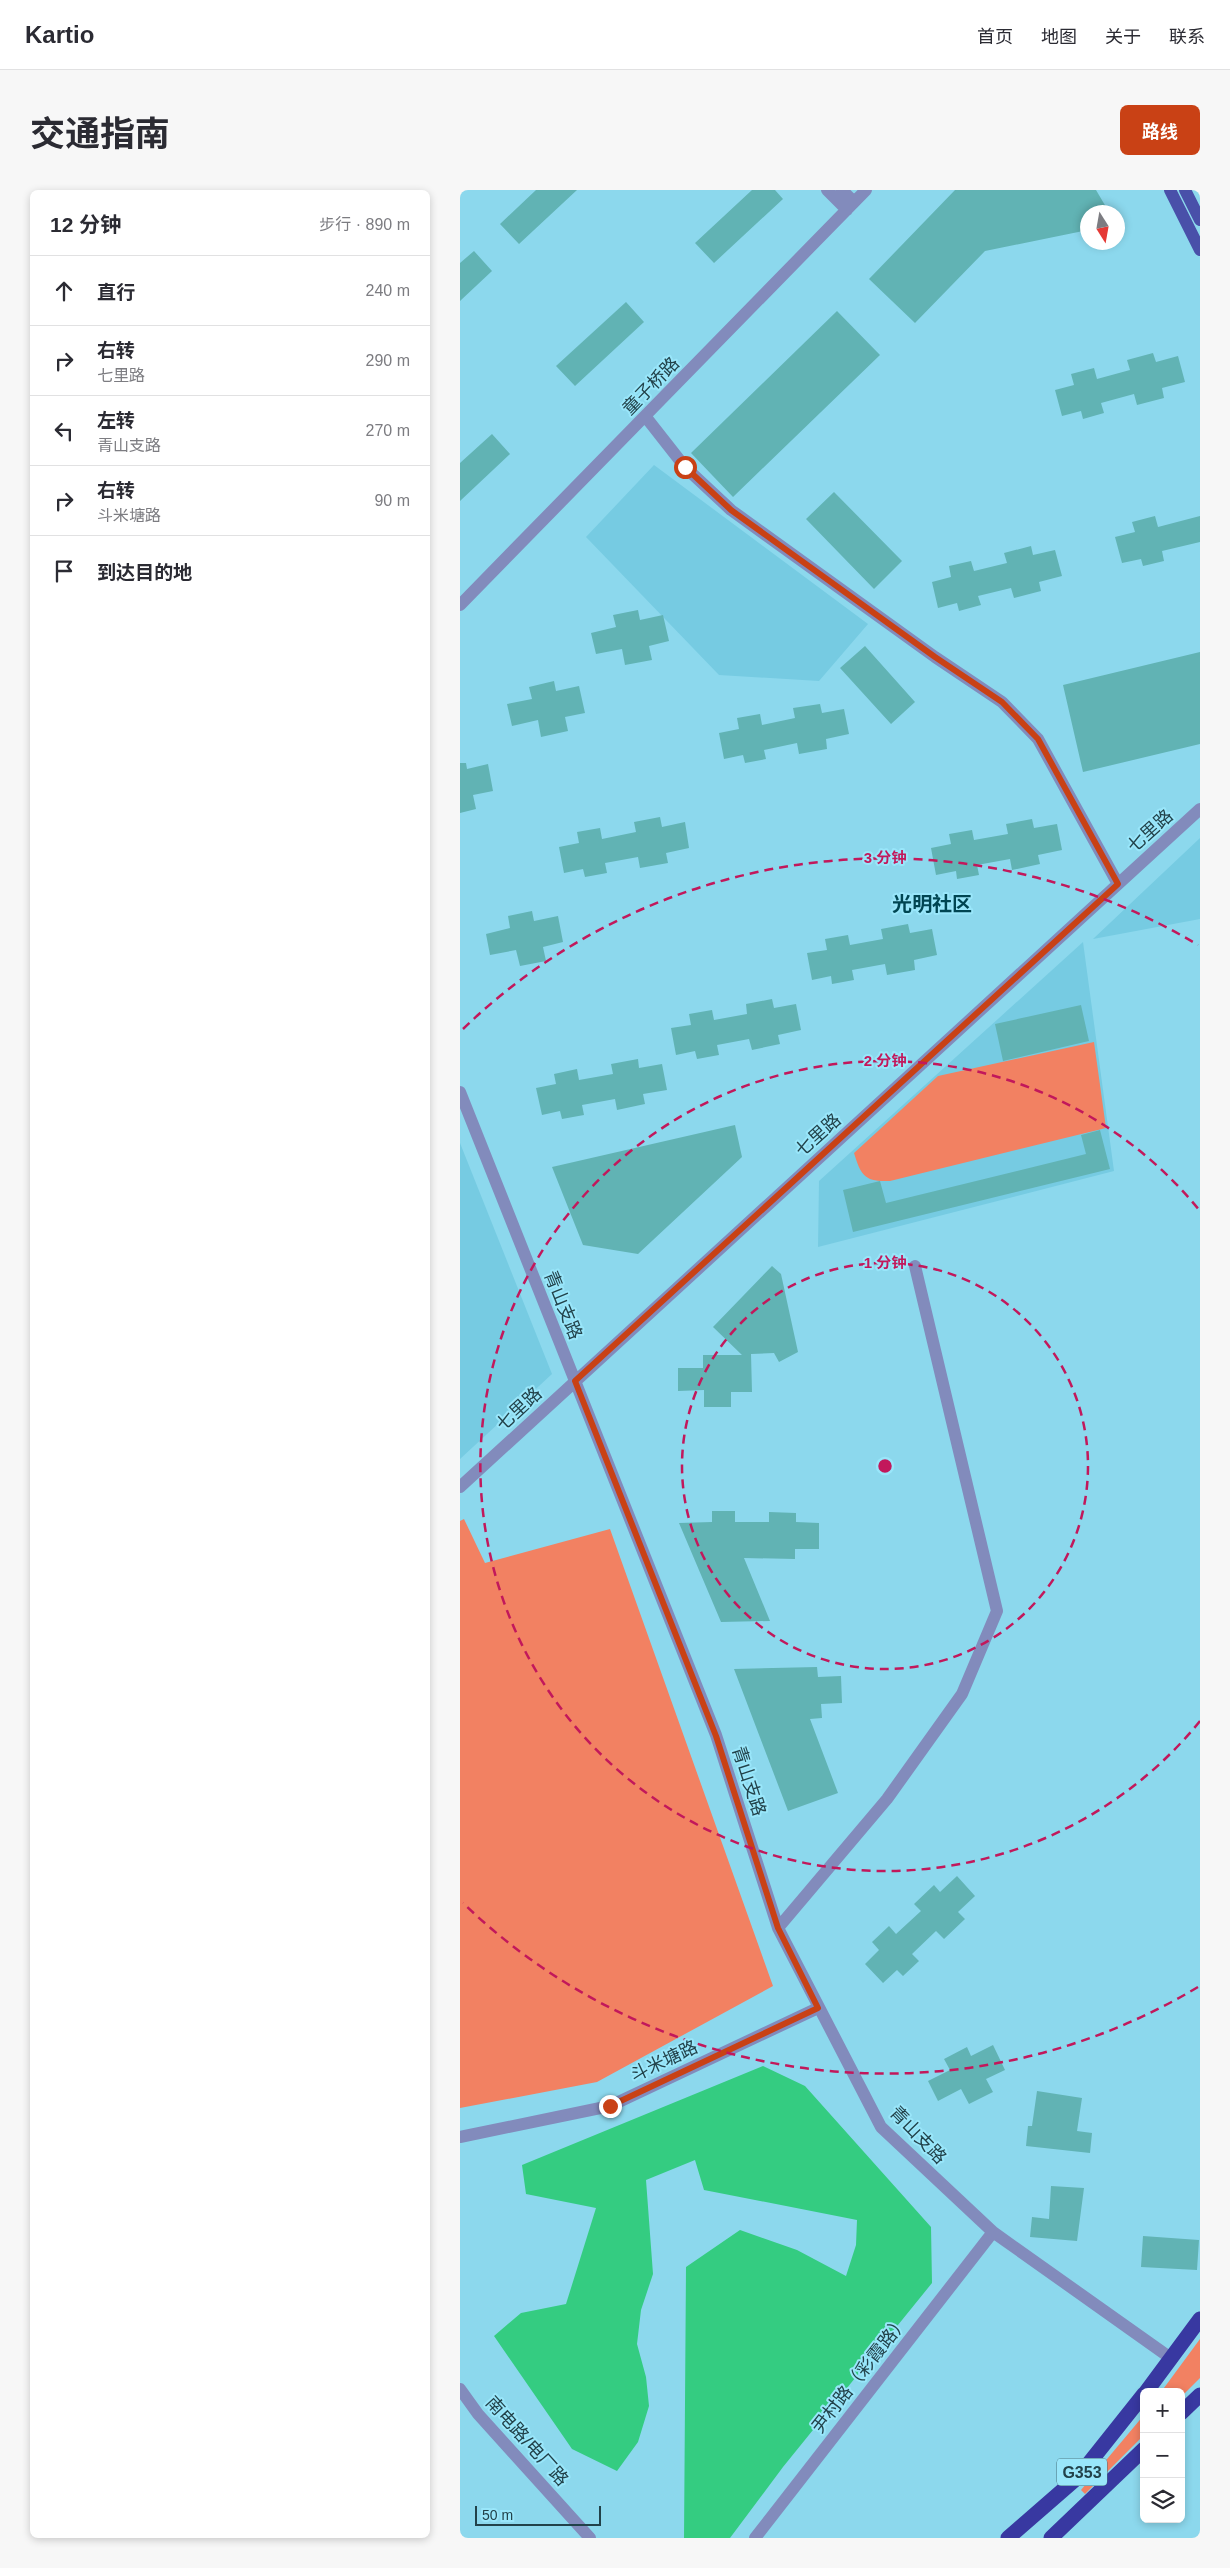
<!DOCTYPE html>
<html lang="zh">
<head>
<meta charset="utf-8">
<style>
	body { margin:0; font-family:Arial,"Noto Sans SC",sans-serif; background:#f7f7f7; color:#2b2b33 }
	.controls { position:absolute; right:15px; bottom:15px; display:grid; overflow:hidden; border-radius:8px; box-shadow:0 2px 8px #0003 }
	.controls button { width:45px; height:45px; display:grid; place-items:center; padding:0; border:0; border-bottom:1px solid #e1e1e2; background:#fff; color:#2b2b33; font:25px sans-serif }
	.compass { position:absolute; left:620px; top:15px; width:45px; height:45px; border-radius:50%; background:#fff; box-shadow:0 2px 8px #0003; rotate:169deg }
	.scale { position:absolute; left:15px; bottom:12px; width:126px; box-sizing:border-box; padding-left:5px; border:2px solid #22424a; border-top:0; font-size:14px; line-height:18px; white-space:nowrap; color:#22424a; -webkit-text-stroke:4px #99e6fa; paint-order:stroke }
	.stop { position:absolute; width:15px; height:15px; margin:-11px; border:4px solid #c94115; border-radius:50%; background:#fff }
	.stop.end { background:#c94115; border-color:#fff; box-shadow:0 1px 5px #0008 }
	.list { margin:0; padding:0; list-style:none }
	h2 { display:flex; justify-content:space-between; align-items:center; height:65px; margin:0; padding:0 20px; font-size:21px }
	h2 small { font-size:16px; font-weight:400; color:#7c7c81 }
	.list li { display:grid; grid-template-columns:32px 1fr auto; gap:15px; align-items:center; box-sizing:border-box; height:70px; padding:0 20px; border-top:1px solid #e1e1e2 }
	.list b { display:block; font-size:19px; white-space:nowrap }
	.list p { margin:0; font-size:16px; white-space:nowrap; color:#7c7c81 }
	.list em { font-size:16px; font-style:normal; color:#7c7c81 }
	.icon { flex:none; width:28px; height:28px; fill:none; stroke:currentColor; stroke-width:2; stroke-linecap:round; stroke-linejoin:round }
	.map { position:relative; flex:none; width:740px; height:2348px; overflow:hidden; border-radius:8px }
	header { display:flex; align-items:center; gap:30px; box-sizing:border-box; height:70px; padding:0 25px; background:#fff; border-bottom:1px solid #e1e1e2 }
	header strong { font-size:24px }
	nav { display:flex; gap:28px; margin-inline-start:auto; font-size:18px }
	.intro { display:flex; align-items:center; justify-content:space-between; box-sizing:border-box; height:120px; padding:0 30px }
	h1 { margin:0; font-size:35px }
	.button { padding:12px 22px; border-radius:8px; background:#c94115; color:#fff; font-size:18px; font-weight:700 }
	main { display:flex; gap:30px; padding:0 30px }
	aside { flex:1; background:#fff; border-radius:8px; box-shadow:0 2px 8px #0003 }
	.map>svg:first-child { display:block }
</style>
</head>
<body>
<header>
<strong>Kartio</strong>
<nav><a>首页</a><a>地图</a><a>关于</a><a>联系</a></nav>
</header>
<div class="intro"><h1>交通指南</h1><a class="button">路线</a></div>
<main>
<aside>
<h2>12 分钟<small>步行 · 890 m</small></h2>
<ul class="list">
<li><svg class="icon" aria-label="ahead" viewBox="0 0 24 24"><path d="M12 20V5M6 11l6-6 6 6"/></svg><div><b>直行</b></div><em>240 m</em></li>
<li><svg class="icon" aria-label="right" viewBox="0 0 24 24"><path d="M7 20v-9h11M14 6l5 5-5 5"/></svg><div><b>右转</b><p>七里路</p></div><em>290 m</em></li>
<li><svg class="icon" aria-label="left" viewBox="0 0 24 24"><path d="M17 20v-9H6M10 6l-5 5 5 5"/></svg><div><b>左转</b><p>青山支路</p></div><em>270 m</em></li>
<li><svg class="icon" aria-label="right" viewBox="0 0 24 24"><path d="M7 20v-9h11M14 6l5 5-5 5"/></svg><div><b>右转</b><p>斗米塘路</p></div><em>90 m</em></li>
<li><svg class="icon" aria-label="arrive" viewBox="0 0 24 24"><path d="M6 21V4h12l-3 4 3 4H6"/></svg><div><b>到达目的地</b></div></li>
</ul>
</aside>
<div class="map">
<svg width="740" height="2348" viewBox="0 0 740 2348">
	<rect width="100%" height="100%" fill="#8cd8ed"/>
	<path fill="#76cbe2" d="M194 275 408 434 359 491 259 485 126 347Z
		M740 648V729L633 749Z
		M623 752 654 981 358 1057 359 991Z
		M0 953 92 1184 0 1269Z"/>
	<path fill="#f28162" d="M634 852 646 938 430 991C405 992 401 986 394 963L478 886Z
		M4 1329 25 1373 150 1339 313 1796 137 1892 0 1918V1331Z
		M740 2149V2188L721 2207V2202H701Z
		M684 2225V2245L625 2304 621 2300Z"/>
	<path fill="#34cc81" d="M303 1876 345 1896 471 2037 472 2093 323 2277 270 2348H224L226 2077 280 2040 337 2060 386 2086 396 2055 397 2030 244 2000 235 1970 186 1990 193 2084 181 2120 177 2154 186 2187 189 2216 178 2252 157 2281 112 2259 34 2146 61 2123 106 2114 136 2018 66 2004 62 1975Z"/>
	<path fill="#61b3b4" d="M76 0H117L59 54 40 34Z
		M292 0H315L323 9 254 73 235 53Z
		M495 0H636L649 22H628V40L525 61 455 133 409 89Z
		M14 61 32 81 0 111V73Z
		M166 112 184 132 115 196 96 176Z
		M377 121 420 165 273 307 231 263Z
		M693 163 696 172 718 166 725 192 702 198 704 208 677 215 674 204 641 213 644 223 623 229 621 221 602 226 595 200 614 195 611 184 634 178 637 189 670 180 667 170Z
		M32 244 50 264 0 311V273Z
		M374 302 442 371 414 399 346 329Z
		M695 326 698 337 740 326V352L702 361 704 371 683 376 681 369 662 373 655 347 675 342 672 332Z
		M571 356 573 365 595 360 602 386 579 392 581 401 554 408 551 398 518 406 521 415 499 421 497 413 478 418 472 392 491 387 489 376 511 371 514 381 547 373 544 363Z
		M178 420 180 430 203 425 209 451 189 456 192 470 165 475 162 459 136 464 131 443 156 437 153 425Z
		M405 456 455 512 431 534 380 478Z
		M740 462V554L623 582 603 495Z
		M94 491 96 501 119 496 125 523 105 527 108 541 81 547 78 530 52 536 47 514 72 509 69 497Z
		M360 514 362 523 384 519 389 544 366 549 367 559 339 564 337 553 304 560 306 569 285 573 283 565 264 569 259 543 279 539 277 528 300 524 302 535 335 528 333 518Z
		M0 573H6L7 579 28 574 33 601 13 605 16 619 0 623Z
		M200 627 202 637 225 632 229 658 206 663 208 673 180 678 178 667 145 673 147 683 125 687 123 679 104 683 99 657 119 653 117 642 140 638 142 649 176 642 174 632Z
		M572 629 574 638 597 634 602 660 578 665 580 674 552 680 550 669 517 675 519 685 497 689 496 681 476 685 471 658 491 654 489 644 512 640 514 650 548 644 546 634Z
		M72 721 74 731 98 726 103 752 83 757 86 771 60 776 56 760 30 765 26 744 50 738 48 726Z
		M448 734 450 743 472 739 477 765 454 770 455 780 427 785 425 774 392 780 394 790 372 794 371 786 352 790 347 763 367 760 365 749 388 745 390 755 423 749 421 739Z
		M312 809 314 818 336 814 341 840 318 845 320 854 292 860 289 849 257 855 259 865 237 869 235 861 216 865 211 838 231 835 229 824 252 820 254 830 287 824 286 814Z
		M621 815 629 851 543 871 535 834Z
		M178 869 179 878 202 874 207 900 183 904 185 914 157 920 155 909 122 915 124 925 102 929 100 921 82 925 76 898 96 894 94 884 117 879 119 890 153 884 151 874Z
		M275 935 282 967 178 1064 123 1055 92 977Z
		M640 940 650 979 393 1042 383 1000 420 991 426 1013 626 964 621 945Z
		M312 1076 321 1084 338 1162 319 1172 314 1163 291 1164 292 1202H271V1217H244V1200L218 1201V1178H243V1165H282L253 1137Z
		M252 1321H275V1332H309V1322L336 1323V1332L359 1333V1359H335V1369L284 1368 310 1431 261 1432 219 1333 252 1332Z
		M357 1477 358 1487 381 1486 382 1513 361 1514 362 1528 350 1529 378 1603 328 1621 274 1479Z
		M497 1686 515 1706 498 1722 505 1729 484 1749 476 1741 452 1764 459 1771 443 1786 437 1780 423 1793 405 1774 419 1760 412 1752 429 1736 436 1744 461 1721 454 1714 474 1695 480 1702Z
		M533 1855 545 1880 526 1889 533 1902 509 1914 501 1899 478 1911 468 1891 490 1880 484 1869 507 1857 511 1866Z
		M577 1901 622 1908 617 1941 632 1943 630 1963 566 1956 568 1936H572Z
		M591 1996 624 1998 617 2051 570 2047 572 2027 589 2029Z
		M683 2046 739 2050 737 2080 681 2077Z"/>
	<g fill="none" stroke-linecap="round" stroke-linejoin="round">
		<path stroke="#828bbc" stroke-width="12" d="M367 0 387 20
			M382 0 394 12
			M185 226 225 277 271 320 475 467 542 512 578 549 658 694
			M0 415 406 0
			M0 902 256 1545 318 1738 421 1937 533 2042 712 2169
			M0 1297 740 619
			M318 1738 427 1609 502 1504 537 1421 455 1076
			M0 1947 150 1916 358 1818
			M0 2199 18 2224 130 2348
			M295 2348 533 2042"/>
		<path stroke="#4950a9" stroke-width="12" d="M710 0 740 60
			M725 0 740 30"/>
		<path stroke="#3838a1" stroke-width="15" d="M686 2202 740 2129
			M721 2223 740 2205
			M548 2348 618 2287 684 2204
			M591 2348 684 2259"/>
	</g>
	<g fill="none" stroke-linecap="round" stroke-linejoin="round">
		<path stroke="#c94115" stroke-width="6" d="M150 1916 358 1818 318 1738 256 1546 115 1191 658 694 578 549 542 512 475 467 271 320 225 277"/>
	</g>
	<g fill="none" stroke="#c2185b" stroke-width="2.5" stroke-dasharray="9 6">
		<circle cx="425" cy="1276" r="203"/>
		<path d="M740 1531A405 405 0 1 1 740 1021"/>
		<path d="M738 1797A608 608 0 0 1 3 1713M3 839A608 608 0 0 1 738 755"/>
	</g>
	<g text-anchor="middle" stroke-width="4" stroke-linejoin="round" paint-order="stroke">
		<rect fill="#99e6fa" stroke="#46737f" stroke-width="1" x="597" y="2268.5" width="50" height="27" rx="4"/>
		<g font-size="16" font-weight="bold" fill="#22424a">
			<text x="622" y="2288">G353</text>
		</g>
		<g font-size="18" fill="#22424a" stroke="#99e6fa">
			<text transform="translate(191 196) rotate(-46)" y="6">童子桥路</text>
			<text transform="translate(690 641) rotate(-42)" y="6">七里路</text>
			<text transform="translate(358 945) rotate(-42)" y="6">七里路</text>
			<text transform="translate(103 1115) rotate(68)" y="6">青山支路</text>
			<text transform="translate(59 1219) rotate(-43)" y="6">七里路</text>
			<text transform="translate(289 1591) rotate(72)" y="6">青山支路</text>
			<text transform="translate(204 1871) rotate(-25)" y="6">斗米塘路</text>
			<text transform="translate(458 1945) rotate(46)" y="6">青山支路</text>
			<text transform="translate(400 2184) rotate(-52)" y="6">尹村路（彩霞路）</text>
			<text transform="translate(67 2251) rotate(48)" y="6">南电路/电厂路</text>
		</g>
		<g font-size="20" font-weight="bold" fill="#004552" stroke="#99e6fa">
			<text x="472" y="721">光明社区</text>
		</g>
	</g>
	<circle cx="425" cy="1276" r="8" fill="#c2185b" stroke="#99e6fa" stroke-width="2.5"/>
	<g font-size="15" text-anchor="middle" font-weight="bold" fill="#c2185b" stroke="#99e6fa" stroke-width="4" stroke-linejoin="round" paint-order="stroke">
		<text x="425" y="673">3 分钟</text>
		<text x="425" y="876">2 分钟</text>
		<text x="425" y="1078">1 分钟</text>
	</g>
</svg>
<div class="controls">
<button>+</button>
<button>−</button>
<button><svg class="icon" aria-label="layers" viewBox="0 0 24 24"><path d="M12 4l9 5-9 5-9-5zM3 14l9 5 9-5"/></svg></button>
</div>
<svg class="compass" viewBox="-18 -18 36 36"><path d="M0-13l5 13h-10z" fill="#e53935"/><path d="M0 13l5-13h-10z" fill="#7c7c81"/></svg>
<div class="scale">50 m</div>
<div class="stop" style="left:225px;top:277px"></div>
<div class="stop end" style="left:150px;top:1916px"></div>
</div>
</main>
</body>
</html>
